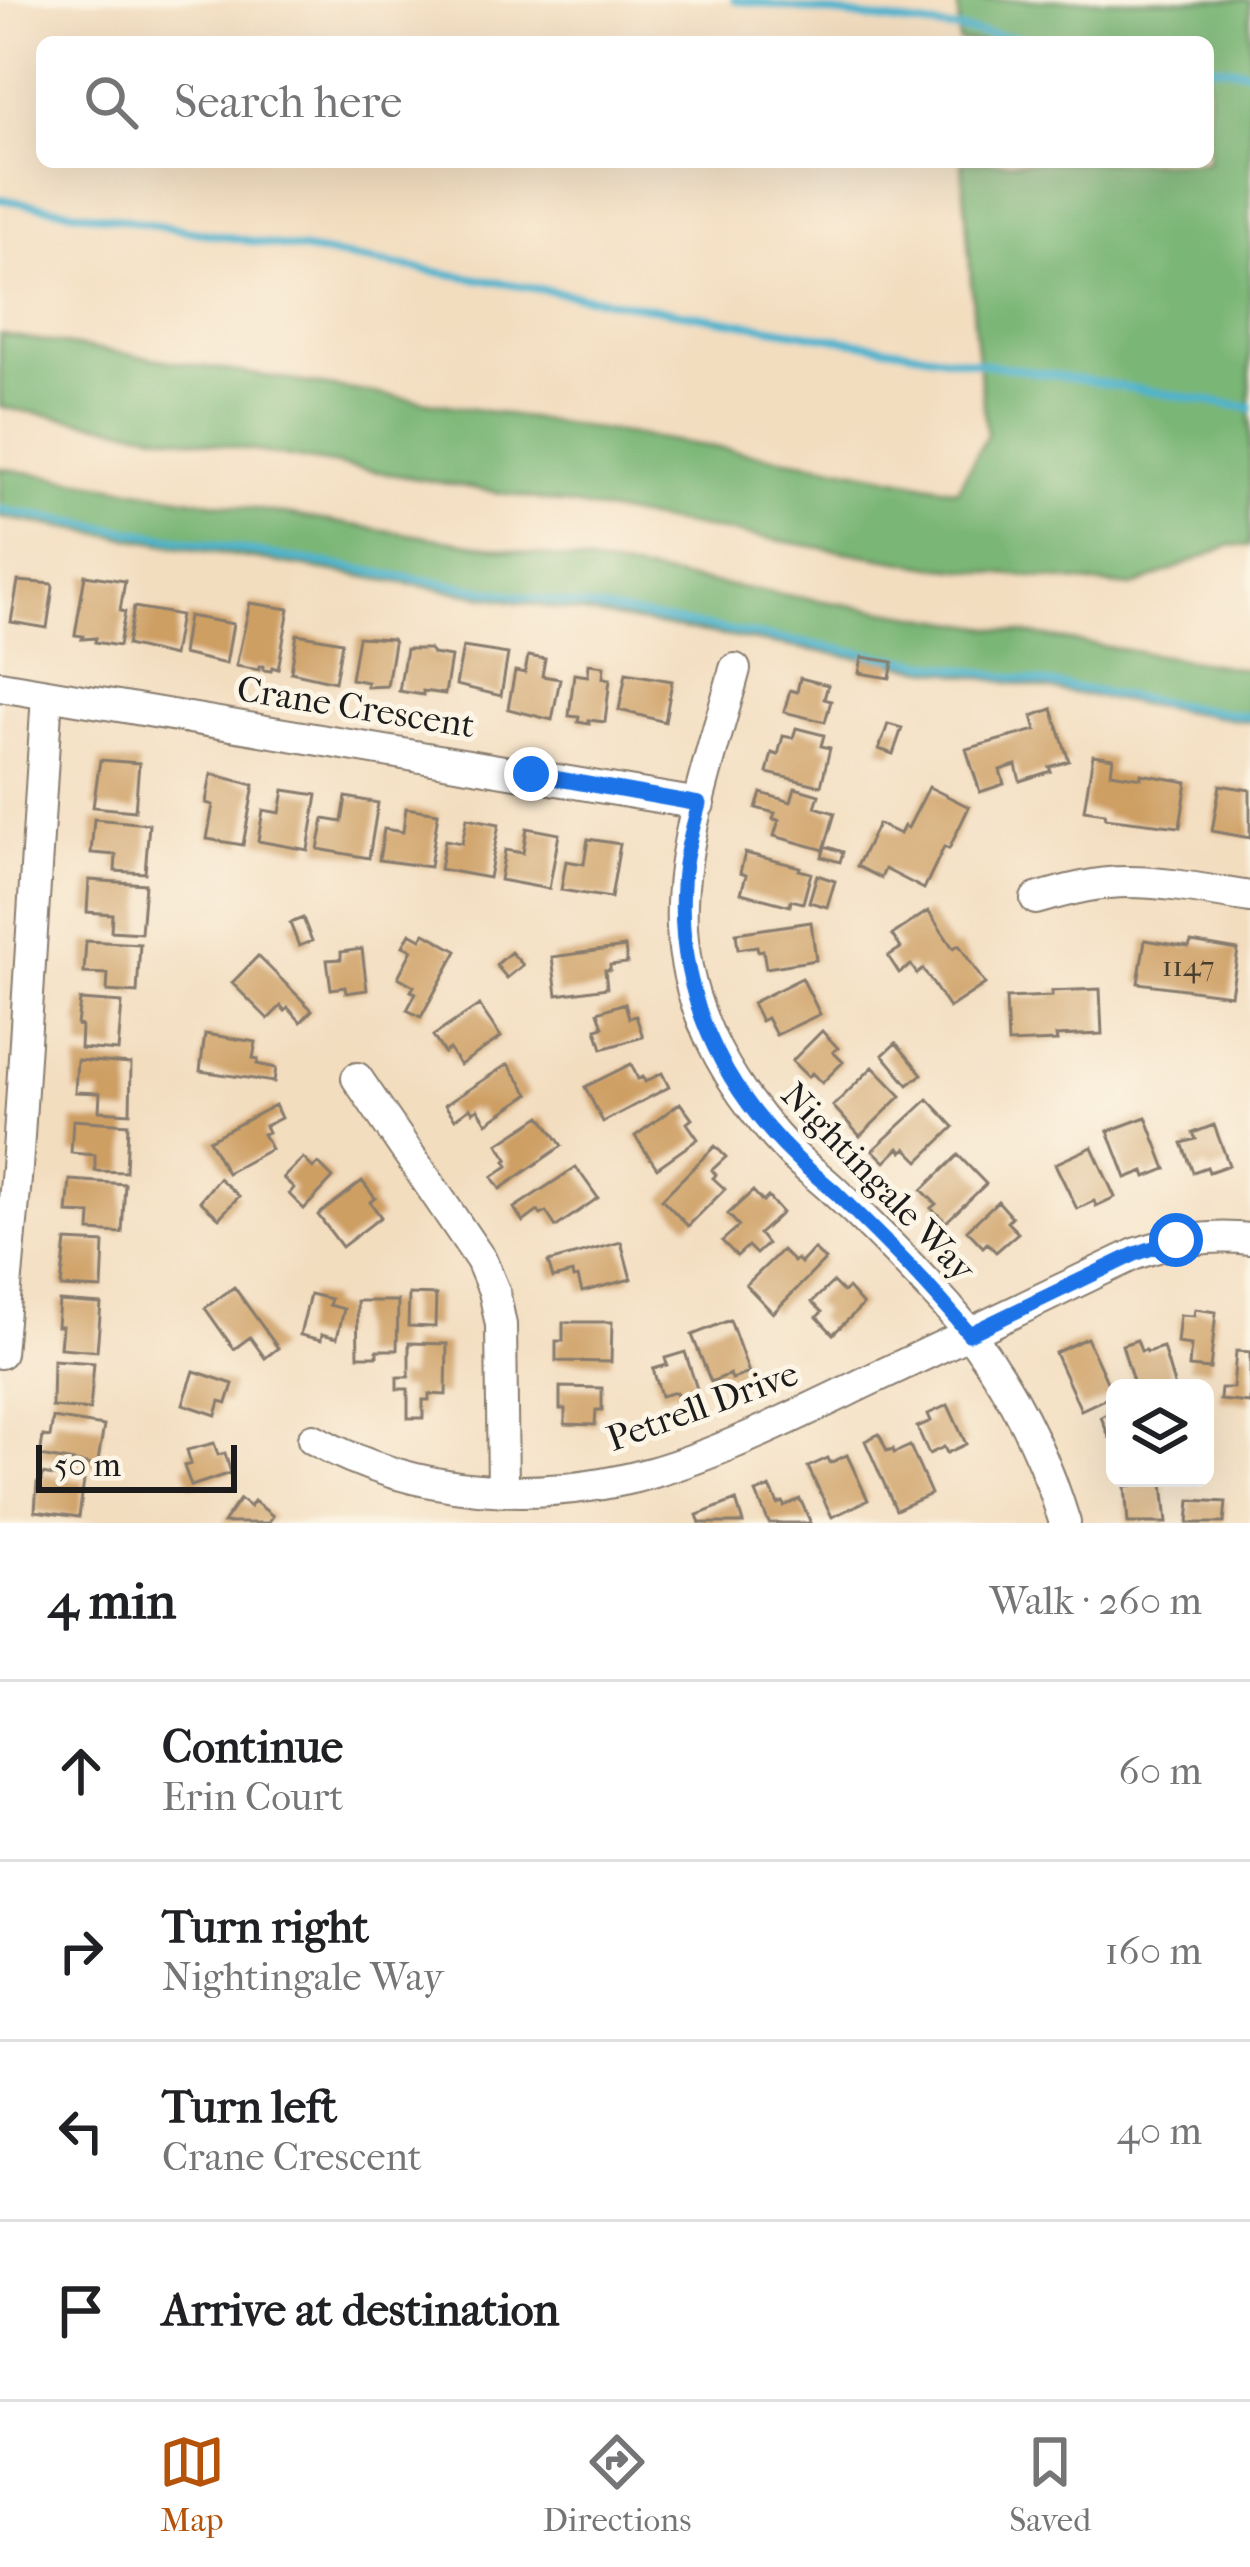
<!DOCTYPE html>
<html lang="en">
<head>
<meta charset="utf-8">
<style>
	body { margin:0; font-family:"IM FELL French Canon",serif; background:#f2f2f2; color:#202124 }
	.controls { position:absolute; right:36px; bottom:36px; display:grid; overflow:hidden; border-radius:18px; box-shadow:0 12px 48px #0002 }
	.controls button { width:108px; height:108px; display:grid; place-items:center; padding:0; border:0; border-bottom:3px solid #e0e0e0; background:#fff; color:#202124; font:60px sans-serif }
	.scale { position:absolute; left:36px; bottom:30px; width:201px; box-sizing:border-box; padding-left:12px; border:6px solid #1c1c1c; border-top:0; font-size:33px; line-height:42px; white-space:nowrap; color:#1c1c1c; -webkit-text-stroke:9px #fcf5e5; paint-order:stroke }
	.stop { position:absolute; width:36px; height:36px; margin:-27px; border:9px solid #1a73e8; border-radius:50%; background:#fff }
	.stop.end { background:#1a73e8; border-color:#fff; box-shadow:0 3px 12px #0008 }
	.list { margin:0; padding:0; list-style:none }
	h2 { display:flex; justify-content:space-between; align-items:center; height:156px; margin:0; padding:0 48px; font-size:51px }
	h2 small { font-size:39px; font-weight:400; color:#757577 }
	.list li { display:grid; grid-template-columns:78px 1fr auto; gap:36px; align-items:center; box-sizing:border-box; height:180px; padding:0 48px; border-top:3px solid #e0e0e0 }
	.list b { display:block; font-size:45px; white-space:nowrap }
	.list p { margin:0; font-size:39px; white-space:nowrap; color:#757577 }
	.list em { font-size:39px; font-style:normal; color:#757577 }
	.icon { flex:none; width:66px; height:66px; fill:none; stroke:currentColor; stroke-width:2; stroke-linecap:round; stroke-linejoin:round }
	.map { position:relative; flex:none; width:1250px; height:1523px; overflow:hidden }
	.search { position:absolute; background:#fff; box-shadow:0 12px 48px #0002; left:36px; right:36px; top:36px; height:132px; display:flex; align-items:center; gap:30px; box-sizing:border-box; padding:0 42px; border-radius:18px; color:#757577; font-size:45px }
	.sheet { height:876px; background:#fff }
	nav { display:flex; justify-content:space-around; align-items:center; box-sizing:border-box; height:168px; border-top:3px solid #e0e0e0; background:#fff; font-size:33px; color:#757577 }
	nav a { display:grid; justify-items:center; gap:6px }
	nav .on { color:#b45309 }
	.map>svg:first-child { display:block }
</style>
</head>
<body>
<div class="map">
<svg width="1250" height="1523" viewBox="0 0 1250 1523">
	<rect width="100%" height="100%" fill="#fcf5e5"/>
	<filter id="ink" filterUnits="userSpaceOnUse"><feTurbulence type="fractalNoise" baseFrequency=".00833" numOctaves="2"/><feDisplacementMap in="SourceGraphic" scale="24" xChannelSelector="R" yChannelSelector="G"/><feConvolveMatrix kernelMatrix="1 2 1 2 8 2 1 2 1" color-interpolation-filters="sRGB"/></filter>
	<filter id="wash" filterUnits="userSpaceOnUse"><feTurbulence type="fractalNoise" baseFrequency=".004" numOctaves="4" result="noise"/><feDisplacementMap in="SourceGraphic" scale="48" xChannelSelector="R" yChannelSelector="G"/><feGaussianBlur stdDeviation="2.7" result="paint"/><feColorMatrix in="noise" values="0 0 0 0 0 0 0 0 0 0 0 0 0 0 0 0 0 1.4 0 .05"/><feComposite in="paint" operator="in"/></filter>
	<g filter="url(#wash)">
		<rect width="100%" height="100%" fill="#f3ddbf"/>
		<path fill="#7ab676" stroke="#4b6949" stroke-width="3" d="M958 0H1250V546L1231 545 1132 587 933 567 0 407V334L850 469 957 490 987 435 975 332 962 162H1208V42H959Z
			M0 468 1250 670V722L0 517Z"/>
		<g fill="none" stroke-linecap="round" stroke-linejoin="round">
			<path stroke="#4fb3ce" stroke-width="8" d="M734 0 1048 42
				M1208 65 1250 71
				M0 199 1250 408
				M0 510 1250 717"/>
		</g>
		<g id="blocks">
			<path fill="#ce9f63" d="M85 575 125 581 120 611 125 612 119 646 95 642 96 638 82 639 83 636 75 635Z
				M18 581 52 584 53 587 47 628 11 622Z
				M250 603 289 609 278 669 272 667 271 671 263 670V666H259V670L236 666Z
				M134 607 180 615 173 656 127 645Z
				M188 616 233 624 226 664 182 654Z
				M297 634 342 642 335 682 291 672Z
				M358 637 392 639 394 643 387 686 367 687V682L351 679Z
				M463 647 508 654 501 696 456 685Z
				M406 649H429L433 654 451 657 445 694 423 691V695L399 691Z
				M528 656 545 659 542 676 560 679 552 720 508 709 515 671 525 673Z
				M862 657 893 662 890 678 859 673Z
				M589 664 604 666 603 678 610 679 605 722 589 720V724L578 722 579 717 569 716 574 674 588 676Z
				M626 673 672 681 665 722 619 710Z
				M800 678 828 685 824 699 831 701 825 722 784 712 790 690 797 692Z
				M1052 709 1069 761 1049 767 1051 771 1020 781 1016 765 1000 770 1004 784 980 792 966 749 1036 730 1032 716Z
				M888 724 902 728 893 754 879 749Z
				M796 728 824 735 821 746 830 748 821 786 767 773 772 753 778 755 783 736 793 738Z
				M1093 755 1113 758 1111 773 1141 778V774L1187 782 1180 827 1105 818V813L1084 810Z
				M100 760 139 763 135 811 93 807Z
				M211 774 254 785 243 845 207 839 213 805 206 803Z
				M1220 785 1250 790V838L1212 831Z
				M929 787 969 807 949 849 944 847 924 889 885 869 881 878 857 866 878 824 900 834 904 826 908 828Z
				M795 788 819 795 815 807 835 813 824 850 774 836 779 820 773 819 775 813 756 808 761 793 791 802Z
				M284 790 317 795 308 850 258 841 263 810 280 813Z
				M346 797 378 803 369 858 318 849 324 819 342 822Z
				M406 808 438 813 430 867 379 860 384 829 403 832Z
				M467 818 499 824 489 878 440 869 445 840 462 843Z
				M94 819 149 824 145 873 115 871 116 855 91 853Z
				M527 828 559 834 549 889 500 880 505 850 523 853Z
				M588 839 620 844 611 898 561 890 566 861 584 864Z
				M825 846 843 852 840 862 822 857Z
				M745 853 800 867 799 870 811 873 803 903 791 900 790 906 741 893 746 875 740 873Z
				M817 875 835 881 827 907 809 902Z
				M89 880 145 884 141 933 111 931 112 914 87 912Z
				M928 911 953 948 959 945 985 984 949 1008 923 969 917 974 911 965 899 973 888 956 901 948 892 935Z
				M303 918 312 941 299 946 290 923Z
				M811 922 816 960 766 968 763 950 758 951 757 946 738 949 736 933Z
				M410 933 421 939 425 933 457 951 421 1017 407 1010 416 993 411 991 414 986 398 977 412 950 403 946Z
				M1145 940 1189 947 1191 942 1238 950 1231 995 1138 983Z
				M86 941 140 944 137 993 107 991 108 974 84 973Z
				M625 947 627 963 610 965V970H605L607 988 557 995 552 957Z
				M362 949 367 990 346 993 345 987 331 989 327 960 341 959V952Z
				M511 952 523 965 507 978 496 965Z
				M258 956 312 1010 301 1022 288 1008 285 1011 281 1006 268 1019 232 983Z
				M802 978 820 1014 776 1035 767 1018 761 1021 752 1003Z
				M1100 989 1102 1034 1056 1036 1057 1041 1008 1043 1006 998 1052 996V991Z
				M80 1000 122 1003 118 1051 80 1048 81 1026 77 1025Z
				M625 1003 629 1018 636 1016 643 1037 602 1049 596 1029 603 1027 598 1012Z
				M479 1005 501 1037 460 1065 449 1049 444 1053 433 1036Z
				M822 1031 838 1048 833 1052 843 1062 822 1083 812 1073 808 1077 792 1061Z
				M205 1034 256 1042 253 1058 258 1059 257 1064 276 1068 274 1082 200 1071Z
				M896 1043 922 1074 908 1085 883 1055Z
				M77 1060 131 1064 130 1113 99 1111 100 1093 75 1092Z
				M508 1064 529 1094 487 1123 478 1109 473 1112 470 1108 455 1119 445 1105Z
				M631 1064 638 1079 643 1077 645 1082 662 1073 669 1087 603 1122 585 1087Z
				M873 1067 901 1096 860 1136 833 1106Z
				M928 1099 954 1127 919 1161 906 1148 902 1152 899 1148 885 1162 873 1150Z
				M680 1103 692 1119 687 1123 698 1139 657 1168 635 1136Z
				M275 1105 281 1118 265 1126 268 1132 263 1134 271 1149 227 1173 209 1140Z
				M541 1116 562 1146 500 1189 492 1177 508 1166 505 1161 508 1159 498 1144Z
				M1146 1117 1166 1169 1146 1177 1144 1171 1126 1178 1108 1131Z
				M73 1120 128 1124 126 1172 95 1171V1155L71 1153Z
				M1214 1125 1229 1165 1209 1172 1207 1167 1193 1172 1182 1143 1196 1139 1193 1133Z
				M715 1146 726 1157 712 1170 716 1175 713 1178 725 1189 688 1226 662 1199Z
				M1092 1147 1115 1197 1096 1206 1094 1201 1077 1209 1055 1164Z
				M958 1155 986 1184 946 1222 931 1208 936 1204 922 1190Z
				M303 1158 313 1168 318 1163 333 1178 304 1209 289 1194 294 1188 283 1178Z
				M576 1167 598 1198 556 1227 546 1212 541 1215 538 1211 523 1222 514 1208Z
				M219 1178 239 1196 219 1218 200 1201Z
				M70 1180 125 1184 122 1233 90 1231 91 1214 67 1213Z
				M362 1181 375 1198 370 1202 381 1217 342 1247 318 1215Z
				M753 1191 763 1202 768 1197 782 1213 759 1234 767 1244 756 1254 748 1246 737 1256 722 1241 739 1226 728 1214Z
				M998 1201 1012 1217 1007 1222 1018 1233 996 1252 987 1243 983 1247 967 1230Z
				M66 1241 104 1243 102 1289 61 1287Z
				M621 1242 631 1279 582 1292 578 1277 573 1278 572 1273 553 1278 548 1262Z
				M814 1249 825 1260 773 1313 746 1285 782 1250 794 1262 797 1259 801 1263Z
				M833 1282 843 1292 848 1288 863 1305 833 1334 817 1317 822 1312 812 1302Z
				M234 1287 278 1348 265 1358 250 1337 234 1349 205 1308Z
				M310 1294 331 1299 329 1305 344 1309 337 1338 322 1334 321 1340 300 1335Z
				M409 1294 436 1295 435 1327 408 1326Z
				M59 1301 101 1304 97 1351 60 1348 62 1326H57Z
				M357 1301H398L397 1350H377V1356H358Z
				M1195 1309 1216 1312 1210 1369 1189 1367 1191 1345 1177 1343 1180 1315 1194 1316Z
				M730 1320 749 1373 732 1379 730 1374 711 1382 692 1335Z
				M563 1322H612L611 1362 556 1361V1341H563Z
				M1087 1338 1113 1395 1081 1410 1055 1353Z
				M1137 1340 1141 1351 1146 1350 1147 1352 1163 1347 1175 1388H1135L1122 1345Z
				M409 1343 447 1344 446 1395 429 1394V1400H423V1418H408V1389H397V1377H409Z
				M1236 1351 1250 1352V1403L1220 1400 1221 1388H1233Z
				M685 1352 698 1392 678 1398 676 1392 661 1396 653 1369 667 1365 665 1358Z
				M53 1360 94 1363 90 1410 52 1407Z
				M194 1371 233 1384 227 1403 220 1401 216 1415 183 1404Z
				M560 1387 602 1388V1410H596L595 1425 565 1424V1409H560Z
				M948 1405 966 1444 947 1453 944 1447 929 1454 917 1427 931 1421 928 1414Z
				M1115 1410V1434L1109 1437 1101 1417Z
				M53 1418 104 1426 97 1466 40 1456 43 1436 50 1437Z
				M879 1434 887 1451 893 1449 894 1453 910 1446 931 1494 896 1510 865 1441Z
				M214 1443 218 1455 225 1453 231 1473 191 1486 184 1466 191 1464 187 1450Z
				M847 1455 868 1500 832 1517 808 1467 828 1458 830 1463Z
				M42 1474 84 1481 79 1517 35 1511 37 1483H41Z
				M1163 1483 1167 1523H1128L1125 1486Z
				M770 1487 778 1504 783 1502 784 1506 800 1499 811 1523H769L756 1493Z
				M240 1499 250 1507 254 1501 273 1516 268 1523H223Z
				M736 1500 743 1523H700L697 1515Z
				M1190 1500 1226 1502 1224 1523H1188Z"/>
		</g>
	</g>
	<g filter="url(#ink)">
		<use href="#blocks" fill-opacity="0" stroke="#887c6e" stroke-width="3"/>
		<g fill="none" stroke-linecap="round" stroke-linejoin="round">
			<defs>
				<path id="minor" d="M735 669C714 749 678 845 682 928 687 1015 732 1091 791 1153 804 1166 819 1177 833 1190 872 1226 912 1267 948 1307 1002 1370 1041 1444 1065 1523
					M0 686 699 804
					M1036 899C1066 890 1097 882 1128 882 1169 882 1210 891 1250 897
					M357 1078 481 1260 494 1291 501 1325 503 1490
					M0 1353 17 1168 47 694
					M313 1439C415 1496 539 1504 651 1473 724 1452 801 1413 870 1380 959 1339 1047 1296 1135 1254 1174 1241 1208 1234 1250 1239"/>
			</defs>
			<use href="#minor" stroke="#887c6e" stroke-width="34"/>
			<use href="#minor" stroke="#fff" stroke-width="30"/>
		</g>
	</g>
	<g fill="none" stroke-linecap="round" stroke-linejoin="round" filter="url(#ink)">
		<path stroke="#1a73e8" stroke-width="15" d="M531 774 699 804C692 831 684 857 683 885 676 991 720 1084 795 1157 808 1170 823 1181 836 1193 882 1238 929 1284 969 1334L1135 1254 1176 1240"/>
	</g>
	<g text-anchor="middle" stroke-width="10" stroke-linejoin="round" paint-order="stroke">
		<g font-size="30" fill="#483d2e">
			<text x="1188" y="976">1147</text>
		</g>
		<g font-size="36" fill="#1c1c1c" stroke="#fcf5e5">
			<text transform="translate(356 706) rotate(9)" y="13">Crane Crescent</text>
			<text transform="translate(879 1181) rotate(46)" y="13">Nightingale Way</text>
			<text transform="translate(702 1405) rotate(-20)" y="13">Petrell Drive</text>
		</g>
	</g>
</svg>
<div class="controls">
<button><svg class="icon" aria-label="layers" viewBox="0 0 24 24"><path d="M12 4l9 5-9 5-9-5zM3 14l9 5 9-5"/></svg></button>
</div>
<div class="scale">50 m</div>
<div class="stop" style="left:1176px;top:1240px"></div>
<div class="stop end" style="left:531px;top:774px"></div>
<div class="search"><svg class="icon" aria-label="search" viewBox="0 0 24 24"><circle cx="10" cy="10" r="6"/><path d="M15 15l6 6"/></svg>Search here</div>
</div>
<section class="sheet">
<h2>4 min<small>Walk · 260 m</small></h2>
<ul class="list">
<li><svg class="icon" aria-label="ahead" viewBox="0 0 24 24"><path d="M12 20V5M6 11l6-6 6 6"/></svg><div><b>Continue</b><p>Erin Court</p></div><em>60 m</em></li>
<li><svg class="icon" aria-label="right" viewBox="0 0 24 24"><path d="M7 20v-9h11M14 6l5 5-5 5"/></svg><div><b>Turn right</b><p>Nightingale Way</p></div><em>160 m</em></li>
<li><svg class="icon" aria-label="left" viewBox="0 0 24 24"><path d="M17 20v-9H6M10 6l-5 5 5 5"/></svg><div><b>Turn left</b><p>Crane Crescent</p></div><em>40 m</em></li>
<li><svg class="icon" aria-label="arrive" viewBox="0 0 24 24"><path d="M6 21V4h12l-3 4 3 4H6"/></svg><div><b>Arrive at destination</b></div></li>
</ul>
</section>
<nav>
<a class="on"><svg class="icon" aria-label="map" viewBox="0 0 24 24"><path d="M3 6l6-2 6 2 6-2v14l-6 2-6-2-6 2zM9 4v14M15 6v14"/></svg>Map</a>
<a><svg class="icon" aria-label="directions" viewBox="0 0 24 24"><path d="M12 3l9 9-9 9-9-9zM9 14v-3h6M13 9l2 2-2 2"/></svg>Directions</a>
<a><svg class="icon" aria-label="saved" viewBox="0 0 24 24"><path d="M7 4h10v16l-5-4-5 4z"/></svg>Saved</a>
</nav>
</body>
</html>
